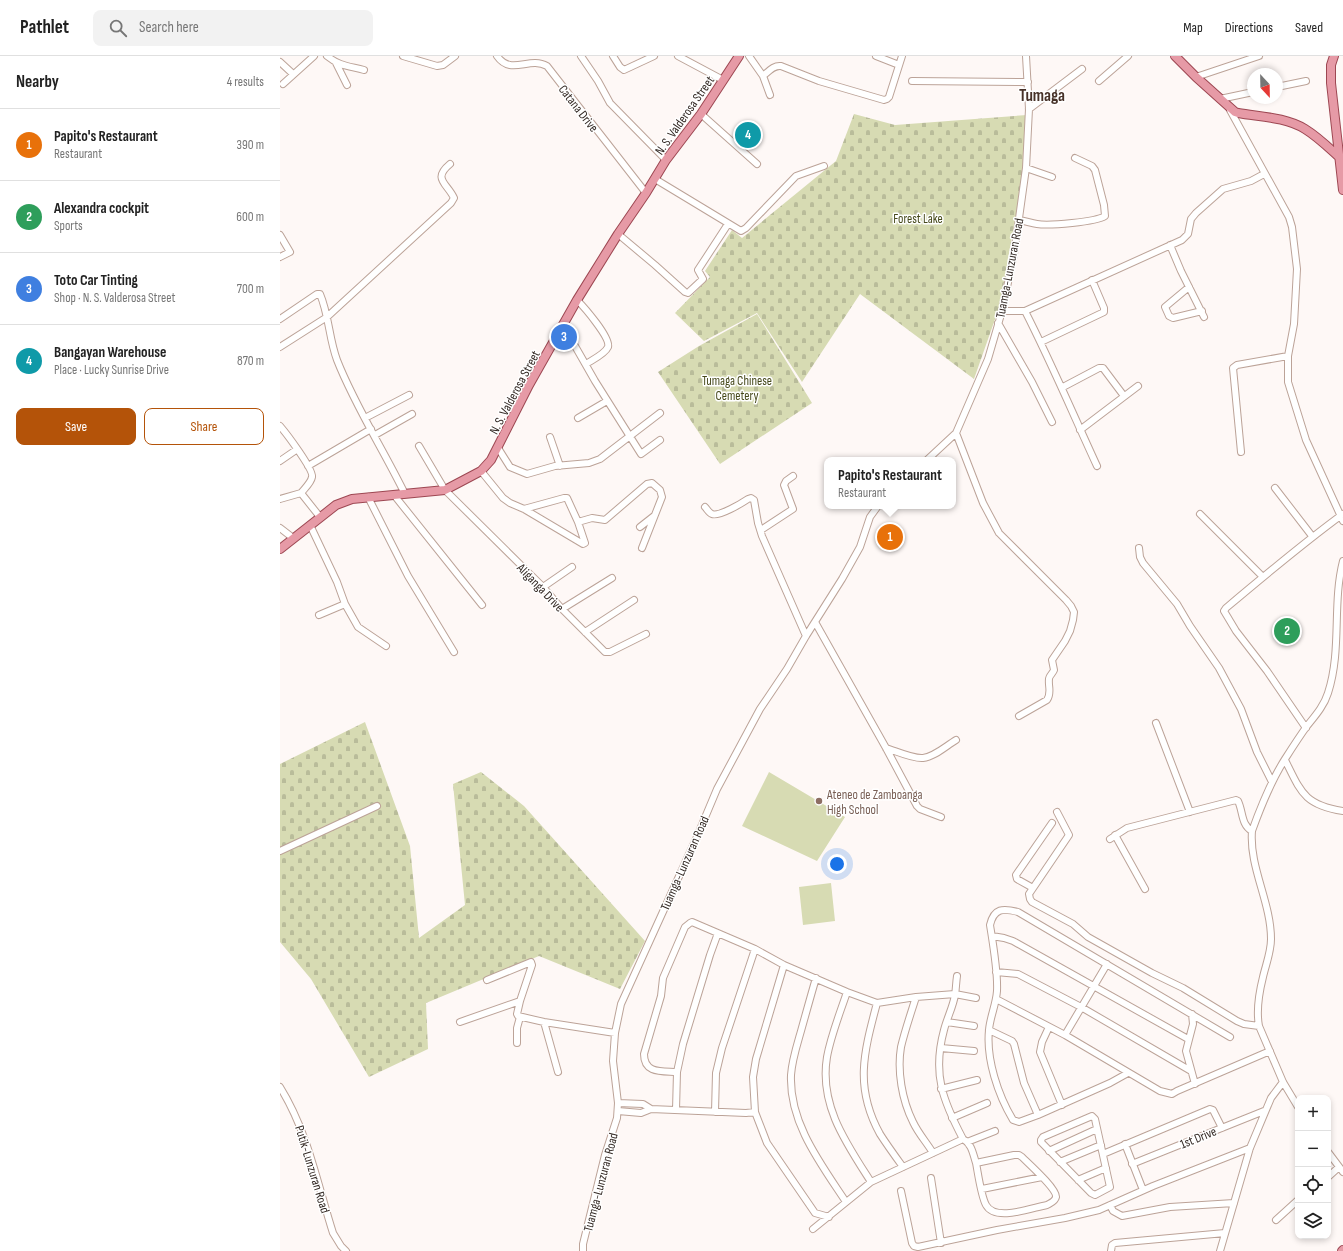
<!DOCTYPE html>
<html lang="en">
<head>
<meta charset="utf-8">
<style>
	body { margin:0; font-family:"Sofia Sans Condensed",sans-serif; background:#f2f2f2; color:#222 }
	.controls { position:absolute; right:12px; bottom:12px; display:grid; overflow:hidden; border-radius:8px; box-shadow:0 2px 6px #0003 }
	.controls button { width:36px; height:36px; display:grid; place-items:center; padding:0; border:0; border-bottom:1px solid #e0e0e0; background:#fff; color:#222; font:20px sans-serif }
	.compass { position:absolute; left:967px; top:12px; width:36px; height:36px; border-radius:50%; background:#fff; box-shadow:0 2px 6px #0003; rotate:158deg }
	.you { position:absolute; left:557px; top:808px; width:14px; height:14px; margin:-10px; border:3px solid #fff; border-radius:50%; background:#1a73e8; box-shadow:0 0 0 6px #1a73e833 }
	.badge { display:grid; place-items:center; width:26px; height:26px; border-radius:50%; background:#b45309; color:#fff; font-size:13px; font-weight:700 }
	.pin { position:absolute; translate:-50% -50%; border:2px solid #fff; box-shadow:0 1px 4px #0006 }
	.popup { position:absolute; left:544px; top:401px; width:132px; height:52px; box-sizing:border-box; display:grid; place-content:center; border-radius:8px; background:#fff; filter:drop-shadow(0 1px 3px #0005); font-size:13px; white-space:nowrap; color:#767676 }
	.popup b { font-size:15px; color:#222 }
	.popup::after { content:''; position:absolute; left:50%; top:100%; margin-left:-8px; border:8px solid transparent; border-top-color:#fff }
	.list { margin:0; padding:0; list-style:none }
	h2 { display:flex; justify-content:space-between; align-items:center; height:52px; margin:0; padding:0 16px; font-size:17px }
	h2 small { font-size:13px; font-weight:400; color:#767676 }
	.list li { display:grid; grid-template-columns:26px 1fr auto; gap:12px; align-items:center; box-sizing:border-box; height:72px; padding:0 16px; border-top:1px solid #e0e0e0 }
	.list b { display:block; font-size:15px; white-space:nowrap }
	.list p { margin:0; font-size:13px; white-space:nowrap; color:#767676 }
	.list em { font-size:13px; font-style:normal; color:#767676 }
	.actions { display:flex; gap:8px; padding:12px 16px }
	.actions a { flex:1; padding:9px 0; border:1px solid #b45309; border-radius:8px; text-align:center; font-size:14px; color:#b45309 }
	.actions .main { background:#b45309; color:#fff }
	.icon { flex:none; width:22px; height:22px; fill:none; stroke:currentColor; stroke-width:2; stroke-linecap:round; stroke-linejoin:round }
	.map { position:relative; flex:none; width:1063px; height:1195px; overflow:hidden }
	header { display:flex; align-items:center; gap:24px; box-sizing:border-box; height:56px; padding:0 20px; background:#fff; border-bottom:1px solid #e0e0e0 }
	header strong { font-size:19px }
	nav { display:flex; gap:22px; margin-inline-start:auto; font-size:14px }
	.search { width:280px; height:36px; background:#f2f2f2; display:flex; align-items:center; gap:10px; box-sizing:border-box; padding:0 14px; border-radius:8px; color:#767676; font-size:15px }
	main { display:flex }
	aside { flex:1; background:#fff }
	.map>svg:first-child { display:block }
</style>
</head>
<body>
<header>
<strong>Pathlet</strong>
<div class="search"><svg class="icon" aria-label="search" viewBox="0 0 24 24"><circle cx="10" cy="10" r="6"/><path d="M15 15l6 6"/></svg>Search here</div>
<nav><a>Map</a><a>Directions</a><a>Saved</a></nav>
</header>
<main>
<aside>
<h2>Nearby<small>4 results</small></h2>
<ul class="list">
<li><span class="badge" style="background:#e8710a">1</span><div><b>Papito's Restaurant</b><p>Restaurant</p></div><em>390 m</em></li>
<li><span class="badge" style="background:#2e9e5b">2</span><div><b>Alexandra cockpit</b><p>Sports</p></div><em>600 m</em></li>
<li><span class="badge" style="background:#3f7fe0">3</span><div><b>Toto Car Tinting</b><p>Shop · N. S. Valderosa Street</p></div><em>700 m</em></li>
<li><span class="badge" style="background:#0f9aa8">4</span><div><b>Bangayan Warehouse</b><p>Place · Lucky Sunrise Drive</p></div><em>870 m</em></li>
</ul>
<div class="actions"><a class="main">Save</a><a>Share</a></div>
</aside>
<div class="map">
<svg width="1063" height="1195" viewBox="0 0 1063 1195">
	<defs>
		<pattern id="cemetery-stones" width="16" height="16" patternUnits="userSpaceOnUse"><rect width="16" height="16" fill="#d7dbb3"/><path d="M2 7V4a2 2 0 0 1 4 0v3zM10 15v-3a2 2 0 0 1 4 0v3z" fill="#b9bc9a"/></pattern>
	</defs>
	<rect width="100%" height="100%" fill="#fef8f6"/>
	<path fill="#d7dbb3" d="M489 716 565 761 537 805 462 770Z
		M551 827 555 865 523 869 519 831Z"/>
	<path fill="url(#cemetery-stones)" d="M574 58 615 69 747 59 743 118 720 249 694 323 580 238 522 326 477 257 424 285 395 257 430 221 425 215 452 174 462 182 556 105Z
		M477 258 532 347 440 408 378 316 419 290Z
		M85 666 130 790 139 882 185 849 173 728 201 716 244 750 365 885 340 933 259 900 146 947 148 993 89 1021 31 923 0 886V708Z"/>
	<g fill="none" stroke-linecap="round" stroke-linejoin="round">
		<defs>
			<path id="minor" d="M47 0C59 10 69 10 84 14
				M123 0 157 10 163 9 175 0
				M217 0C231 20 249 0 267 10L366 137
				M301 0 318 25 330 47 386 104
				M333 0 340 11 344 14 374 0
				M398 0 443 24
				M469 0 483 20 490 39
				M596 0 619 9
				M0 6 13 18
				M56 7 67 29
				M483 20C489 15 494 9 501 10L539 25 604 44 607 43 609 41 622 0
				M916 21 979 0
				M632 25 748 26
				M819 25 848 0
				M3 28 34 0
				M997 31 1026 25
				M940 43 973 36
				M749 53 802 13
				M950 54 1009 161 1012 171 1017 213 1014 268 1008 300V326L1026 384 1063 465
				M421 58 477 108
				M746 112 772 121
				M375 123 461 175 466 172 516 120 544 110
				M739 164C745 165 751 167 757 168 769 170 816 166 825 160L824 149 815 114 812 110 795 102
				M338 178 375 209 405 236 408 237 423 223 418 214 448 168
				M0 179 10 196 0 201
				M890 189 901 215 924 261
				M909 231 885 251 889 260 893 262 922 255
				M297 244C304 251 331 282 328 291 325 298 312 304 306 308
				M722 255H745L902 184 908 178 911 163 916 157 943 133 971 125 984 118
				M745 255C771 306 793 358 817 410
				M0 263 37 238H40C49 259 49 283 57 304 75 350 103 393 125 438
				M718 267 752 326 772 366
				M283 269 315 325 361 398 380 384
				M761 286 824 256V252L812 224
				M0 291 47 261 171 147 174 142C167 127 152 123 170 108
				M783 331 819 312H823L844 340
				M85 362 129 339
				M298 362 327 345
				M0 370C6 377 34 414 32 421 31 427 24 433 21 437L40 461
				M800 374 858 330
				M676 377 703 447 719 477 786 544 791 550 794 556 793 564 790 575 785 585 772 604 774 614C773 617 769 620 769 623 768 631 772 636 767 644L739 660
				M95 379 132 358
				M270 381 280 410
				M139 390 165 434 263 531 282 553 325 596H330L366 578
				M218 392 230 411 247 418 275 410 309 407 320 403 380 357
				M961 396 953 312 957 309 1008 300
				M647 404 676 377 708 303 722 255 734 198 746 112 749 53 746 0
				M0 405 16 394
				M28 410 91 373
				M201 415 223 442 230 447 244 453 303 488 305 487 298 466 287 442H284L244 453
				M995 432 1032 480
				M114 439 202 549
				M88 441 128 520 174 596
				M0 443 21 437
				M425 451C427 453 429 457 432 458 439 461 462 447 468 443L471 442 474 444 478 467 482 480 526 580
				M920 458 983 521
				M298 466 312 462 325 464 367 428 372 427 380 434 382 441 362 492
				M30 469 57 526 65 548 78 571 106 590
				M360 471 374 460
				M0 472 13 482
				M481 474 513 453 504 429 506 425 513 420
				M859 492 860 501 863 507 897 548 910 570 939 612 961 653 977 696 992 726
				M263 531 292 511
				M282 553 332 522
				M39 559 65 548
				M535 566 606 692 637 750 640 753 661 761
				M305 576 354 544
				M876 667 910 756
				M1026 672 987 615 956 575 944 555 946 552C984 520 1022 488 1063 458
				M606 692C616 695 633 703 643 702 654 701 666 690 676 684
				M1005 704C1021 736 1024 749 1063 755
				M777 756 789 779 749 838 750 843 752 846 793 868 808 881 872 917 903 932 957 965 964 968 979 970
				M835 779 865 833
				M830 783 847 772 956 744 958 745C963 755 961 769 972 775
				M0 795 97 750
				M753 832 737 823 736 819 772 767
				M712 880 724 882 733 885 908 983
				M504 909 476 1003 473 1021 475 1056 487 1087 535 1157 549 1161
				M716 916 738 918 801 951 911 1015
				M677 920C676 927 676 933 675 939 673 951 667 962 664 974 652 1018 663 1045 683 1083 692 1088 693 1098 696 1107
				M536 922C531 939 526 957 521 975 517 989 512 1004 511 1019 509 1067 541 1108 566 1146
				M207 924 251 906 252 909 240 945 237 958 238 960 264 966 335 977
				M567 936C560 957 551 979 547 1001 539 1049 566 1087 591 1126
				M636 941C631 957 625 974 621 991 617 1015 622 1044 633 1066 638 1077 647 1087 653 1097
				M716 943 785 979 880 1035 892 1038 897 1035 990 995
				M597 947C584 996 574 1031 600 1078 607 1089 615 1100 623 1111
				M912 958 913 968 906 995 915 1028
				M180 966 240 945
				M264 966 278 1016
				M667 966 694 970
				M769 971 762 986 760 996 782 1049
				M709 974 732 985 734 988 744 1027 758 1059
				M785 979 827 908
				M237 987V972L240 961
				M661 992 694 995
				M397 1016C382 1015 364 1018 364 998L381 940 383 922 405 871 410 867 412 866 475 893 504 909 567 936 597 947 636 941 675 938 696 942
				M848 1017 830 1027 758 1059 739 1066 733 1064C718 1039 706 1003 709 974 710 961 716 949 717 935 718 916 713 888 710 869 714 852 723 852 738 856L950 981
				M0 1031C28 1076 37 1127 53 1177L61 1190 66 1195
				M661 1033 697 1024
				M338 1047 363 1048 371 1053 361 1057 338 1055
				M1018 1051 1003 1026 979 970C976 954 979 937 983 921 986 908 991 896 991 883 991 846 969 811 972 775 981 750 991 725 1005 703 1012 692 1019 681 1027 670 1035 660 1044 650 1048 637 1062 594 1052 548 1063 505
				M371 1053 466 1057 475 1056
				M396 1054 397 1016 403 988 430 899 438 877
				M435 1056 436 1017 442 992 475 893
				M812 1060 815 1063 830 1131 815 1139 811 1137 761 1086V1084L763 1081Z
				M672 1062 707 1047
				M687 1086 715 1075
				M845 1088 863 1134
				M769 1095 817 1073
				M1048 1096 1063 1116
				M823 1098 930 1053 933 1054 942 1072
				M734 1099H739L742 1101C749 1108 777 1133 776 1141 775 1146 770 1147 767 1149 751 1152 715 1166 706 1149 701 1140 698 1117 696 1107Z
				M780 1106 821 1089
				M852 1108 984 1055
				M1048 1121 1059 1111
				M651 1122 661 1187
				M798 1124 826 1112
				M702 1133 762 1121
				M621 1135 632 1187 634 1190 638 1191 717 1174 785 1162 819 1154 873 1130 970 1092
				M830 1149 833 1155 842 1160 890 1151 954 1147
				M996 1164 1018 1144
				M533 1173 591 1126 683 1083
				M303 1195V1188L325 1099 337 1062 338 1047 333 1005 335 977 341 948 416 783 437 733 480 653 507 613 526 580 562 523 580 491 590 461 598 450
				M831 1195 832 1189 835 1187 945 1177
				M940 1195 970 1092 991 1042 1003 1026"/>
			<path id="major" d="M895 0 916 21 955 56 958 57C981 61 1005 61 1025 73 1038 81 1048 91 1059 101
				M1054 0 1051 9V27L1063 134
				M0 493 56 449 72 443 165 434 201 415 211 404 249 329 297 244 338 178 366 137 386 104 421 58 459 0
				M1062 1195 1063 1194"/>
		</defs>
		<use href="#minor" stroke="#bca398" stroke-width="8"/>
		<use href="#major" stroke="#9d4752" stroke-width="10"/>
		<use href="#minor" stroke="#fff" stroke-width="6"/>
		<use href="#major" stroke="#e69aa6" stroke-width="8"/>
	</g>
	<circle fill="#8d6e63" stroke="#fff" stroke-width="1.5" cx="539" cy="745" r="4"/>
	<g text-anchor="middle" stroke-width="3" stroke-linejoin="round" paint-order="stroke">
		<g font-size="13" fill="#342a25" stroke="#fff">
			<text transform="translate(299 52) rotate(52)" y="5">Catana Drive</text>
			<text transform="translate(404 59) rotate(-55)" y="5">N. S. Valderosa Street</text>
			<text transform="translate(729 212) rotate(-79)" y="5">Tuamga-Lunzuran Road</text>
			<text transform="translate(234 336) rotate(-62)" y="5">N. S. Valderosa Street</text>
			<text transform="translate(261 531) rotate(46)" y="5">Aliganga Drive</text>
			<text transform="translate(404 807) rotate(-66)" y="5">Tuamga-Lunzuran Road</text>
			<text transform="translate(918 1081) rotate(-22)" y="5">1st Drive</text>
			<text transform="translate(33 1113) rotate(73)" y="5">Putik-Lunzuran Road</text>
			<text transform="translate(320 1126) rotate(-75)" y="5">Tuamga-Lunzuran Road</text>
		</g>
		<g font-size="13" fill="#46491b" stroke="#fff">
			<text x="638" y="167">Forest Lake</text>
			<text x="457" y="329">Tumaga Chinese<tspan x="457" dy="15">Cemetery</tspan></text>
		</g>
		<g font-size="13" fill="#785e54" stroke="#fff" text-anchor="start">
			<text x="547" y="743">Ateneo de Zamboanga<tspan x="547" dy="15">High School</tspan></text>
		</g>
		<g font-size="17" font-weight="bold" fill="#473229" stroke="#fff">
			<text x="762" y="45">Tumaga</text>
		</g>
	</g>
</svg>
<div class="controls">
<button>+</button>
<button>−</button>
<button><svg class="icon" aria-label="locate" viewBox="0 0 24 24"><circle cx="12" cy="12" r="6"/><path d="M12 2v4M12 18v4M2 12h4M18 12h4"/></svg></button>
<button><svg class="icon" aria-label="layers" viewBox="0 0 24 24"><path d="M12 4l9 5-9 5-9-5zM3 14l9 5 9-5"/></svg></button>
</div>
<svg class="compass" viewBox="-18 -18 36 36"><path d="M0-13l5 13h-10z" fill="#e53935"/><path d="M0 13l5-13h-10z" fill="#767676"/></svg>
<div class="you"></div>
<div class="pin badge" style="left:610px;top:481px;background:#e8710a">1</div>
<div class="popup"><b>Papito's Restaurant</b>Restaurant</div>
<div class="pin badge" style="left:1007px;top:575px;background:#2e9e5b">2</div>
<div class="pin badge" style="left:284px;top:281px;background:#3f7fe0">3</div>
<div class="pin badge" style="left:468px;top:79px;background:#0f9aa8">4</div>
</div>
</main>
</body>
</html>
